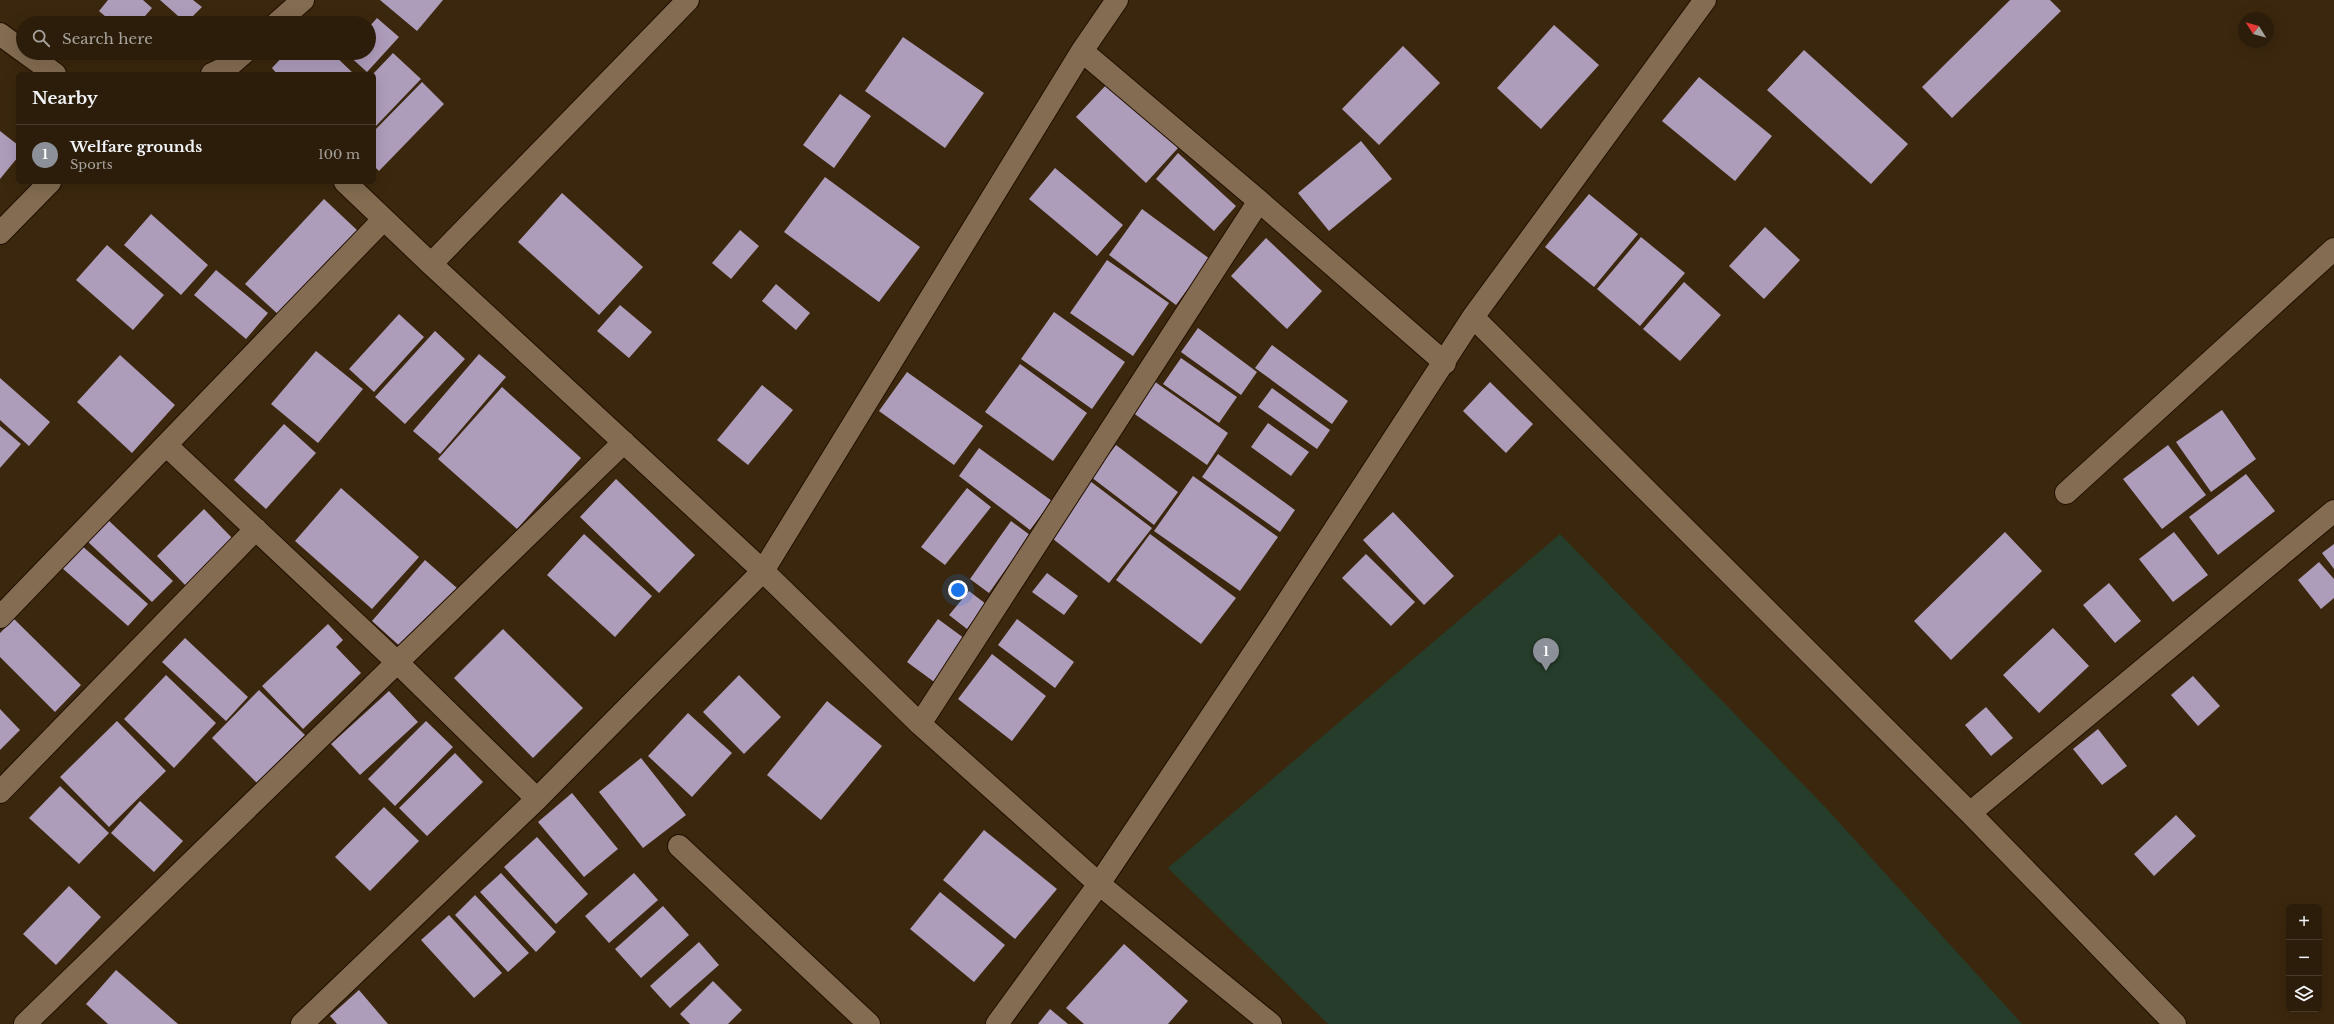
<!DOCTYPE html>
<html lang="en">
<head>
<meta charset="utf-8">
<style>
	body { margin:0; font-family:"Libre Baskerville",serif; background:#382a18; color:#f1f3f6 }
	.controls { position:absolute; right:12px; bottom:12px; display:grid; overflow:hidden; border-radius:6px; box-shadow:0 4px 16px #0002 }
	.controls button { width:36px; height:36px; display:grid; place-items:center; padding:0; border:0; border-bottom:1px solid #483b2b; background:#2c1d0a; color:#f1f3f6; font:20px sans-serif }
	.compass { position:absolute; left:2238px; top:12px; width:36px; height:36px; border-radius:50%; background:#2c1d0a; box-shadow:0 4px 16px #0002; rotate:307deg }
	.you { position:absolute; left:958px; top:590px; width:14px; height:14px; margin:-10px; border:3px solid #fff; border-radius:50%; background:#1a73e8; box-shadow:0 0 0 6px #1a73e833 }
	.badge { display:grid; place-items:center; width:26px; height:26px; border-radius:50%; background:#8c9099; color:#fff; font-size:13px; font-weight:700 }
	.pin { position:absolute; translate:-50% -33px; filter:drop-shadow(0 1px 2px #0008) }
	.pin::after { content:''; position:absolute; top:21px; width:14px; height:12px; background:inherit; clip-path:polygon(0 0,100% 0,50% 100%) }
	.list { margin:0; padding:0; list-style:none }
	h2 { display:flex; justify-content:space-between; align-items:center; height:52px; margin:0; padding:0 16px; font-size:17px }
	h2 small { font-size:13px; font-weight:400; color:#a6a29c }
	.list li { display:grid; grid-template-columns:26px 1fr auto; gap:12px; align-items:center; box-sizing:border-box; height:60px; padding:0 16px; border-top:1px solid #483b2b }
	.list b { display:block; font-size:15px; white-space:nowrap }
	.list p { margin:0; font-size:13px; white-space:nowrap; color:#a6a29c }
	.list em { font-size:13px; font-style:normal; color:#a6a29c }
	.icon { flex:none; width:22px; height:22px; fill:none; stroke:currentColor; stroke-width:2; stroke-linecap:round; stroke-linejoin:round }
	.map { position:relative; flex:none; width:2334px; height:1024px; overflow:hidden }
	.search { position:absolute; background:#2c1d0a; box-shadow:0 4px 16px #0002; left:16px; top:16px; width:360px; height:44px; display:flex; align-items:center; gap:10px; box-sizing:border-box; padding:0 14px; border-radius:22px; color:#a6a29c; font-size:15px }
	.panel { position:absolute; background:#2c1d0a; box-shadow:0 4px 16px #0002; left:16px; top:72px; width:360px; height:112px; border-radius:6px }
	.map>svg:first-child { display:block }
</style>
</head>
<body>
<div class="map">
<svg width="2334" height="1024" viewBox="0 0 2334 1024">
	<rect width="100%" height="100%" fill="#3b270d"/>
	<path fill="#263d2b" d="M1560 534 1826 808 2022 1024H1328L1168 868Z"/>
	<path fill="#ae9cbb" d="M108 0H143L152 8 139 23H113L99 11Z
		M160 0H193L202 7 186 23Z
		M380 0H443L417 31Z
		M2010 0H2050L2061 11 1952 118 1922 87Z
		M377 18 399 37 367 72 346 53H369V27Z
		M1554 25 1599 65 1541 129 1497 88Z
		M903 37 984 93 945 148 865 91Z
		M1403 46 1440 83 1379 145 1342 109Z
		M1804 50 1908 144 1871 184 1767 90Z
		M286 53H332L354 74H277L272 68Z
		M393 53 421 79 374 128 373 74Z
		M1699 77 1772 136 1735 181 1662 121Z
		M422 82 444 104 379 171 374 166V131Z
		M1108 83 1178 148 1146 183 1076 117Z
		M840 94 871 116 834 168 803 145Z
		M0 131 18 145V157L0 179Z
		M1361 141 1392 179 1329 231 1298 193Z
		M1178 153 1236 206 1214 231 1156 179Z
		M1055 168 1123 225 1097 256 1029 199Z
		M825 177 920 247 879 302 784 232Z
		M562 193 643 267 599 315 518 242Z
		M1589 194 1638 234 1594 287 1545 247Z
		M324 199 358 231 280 316 245 284Z
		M1142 209 1210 259 1176 305 1109 255Z
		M151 214 208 265 181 295 124 245Z
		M1765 227 1800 260 1764 299 1729 266Z
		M740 230 759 246 731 279 712 263Z
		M1641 237 1685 273 1640 326 1597 289Z
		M1266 238 1322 291 1287 329 1231 276Z
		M107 245 164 295 133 330 76 280Z
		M1107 260 1169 303 1133 356 1070 313Z
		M216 270 268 313 246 339 194 295Z
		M1684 282 1721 315 1680 361 1643 329Z
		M776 284 810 313 796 330 762 301Z
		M620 305 652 332 629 358 597 331Z
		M1054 312 1125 362 1092 409 1021 359Z
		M399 314 424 337 374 392 349 369Z
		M1198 328 1257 372 1241 395 1181 352Z
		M435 331 465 359 405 424 375 397Z
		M1272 345 1348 401 1332 424 1255 368Z
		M316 351 363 389 318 443 271 404Z
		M479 354 506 377 440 454 413 431Z
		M120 355 175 405 132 453 77 402Z
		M1181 358 1237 397 1219 423 1163 384Z
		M1020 364 1087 413 1053 461 985 412Z
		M907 372 983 426 954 465 879 411Z
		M0 378 50 422 29 446 0 420Z
		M1151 379 1228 433 1207 465 1129 410Z
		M1490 382 1533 424 1506 453 1463 411Z
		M762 385 793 410 748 465 717 440Z
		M502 387 581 458 517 529 438 459Z
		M1272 388 1330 430 1317 449 1258 407Z
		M2222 410 2256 459 2211 492 2176 442Z
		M1268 423 1309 452 1291 476 1251 447Z
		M284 424 316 453 266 509 234 480Z
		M0 426 21 444 0 468Z
		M1116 445 1178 492 1154 525 1091 477Z
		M2168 445 2206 495 2162 529 2123 479Z
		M979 448 1052 501 1030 530 959 476Z
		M1218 454 1295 510 1280 532 1202 477Z
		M2246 474 2275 511 2218 555 2189 517Z
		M1193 476 1278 537 1240 591 1154 531Z
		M616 479 695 555 659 593 580 517Z
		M1090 481 1152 528 1109 583 1048 535Z
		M341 488 419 557 372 609 295 541Z
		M967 488 991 507 945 565 921 547Z
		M204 509 233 539 186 586 157 556Z
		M1393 512 1454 576 1424 605 1363 540Z
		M107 519 173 581 152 602 86 540Z
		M1011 521 1030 535 989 593 970 579Z
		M2005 532 2042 571 1951 660 1914 621Z
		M2174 532 2208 575 2173 602 2139 559Z
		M584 534 652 596 615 637 547 575Z
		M1150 534 1236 598 1201 644 1116 580Z
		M2334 544V569L2322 553Z
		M81 545 148 604 128 626 61 567Z
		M1366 554 1415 602 1391 626 1342 578Z
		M425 560 457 588 403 649 372 621Z
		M2319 562 2334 579V598L2321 609 2298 580Z
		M1047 573 1078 596 1064 615 1032 592Z
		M2109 583 2141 621 2115 643 2083 605Z
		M969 591 986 604 967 629 949 615Z
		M14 619 81 685 55 712 0 657V633Z
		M938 619 968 641 937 684 907 662Z
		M1017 619 1074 662 1055 688 998 645Z
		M328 624 343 640 336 647 361 673 303 729 262 686Z
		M2053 628 2089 666 2039 713 2003 675Z
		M503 629 583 708 533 758 454 678Z
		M185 638 248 697 226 721 162 662Z
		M992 654 1046 696 1012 741 958 699Z
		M166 675 216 723 174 768 124 719Z
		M739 675 781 717 744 754 703 712Z
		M2193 676 2220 706 2198 726 2171 695Z
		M259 690 305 735 257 783 212 738Z
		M389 691 418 722 360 775 331 744Z
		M827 701 882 746 821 820 767 775Z
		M1986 707 2013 738 1991 756 1965 725Z
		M0 709 20 730 0 750Z
		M688 713 732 753 692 797 648 756Z
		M117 721 166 771 109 827 60 777Z
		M426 721 453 747 395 806 368 779Z
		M2098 729 2127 766 2102 785 2073 749Z
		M455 753 483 782 427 836 399 808Z
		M641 758 686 815 643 848 599 792Z
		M60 786 109 833 79 864 29 818Z
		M572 793 618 849 584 877 538 822Z
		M140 801 183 841 154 872 111 833Z
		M384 807 419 841 370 891 335 857Z
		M2176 815 2196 836 2154 876 2134 854Z
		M984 830 1057 889 1015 939 943 880Z
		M537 837 588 894 556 924 504 867Z
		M501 873 556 932 536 952 480 892Z
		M634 873 658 900 609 943 585 916Z
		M69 886 101 917 56 965 23 934Z
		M940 892 1005 945 974 982 910 929Z
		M475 895 529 953 508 972 455 915Z
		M663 906 689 935 641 978 615 949Z
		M449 915 502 973 474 998 421 940Z
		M699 942 719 965 670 1008 650 986Z
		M1124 944 1188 1001 1168 1024H1084L1066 1008Z
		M116 970 178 1024H108L86 1004Z
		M713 981 742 1010 728 1024H690L680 1014Z
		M359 990 388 1024H337L330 1016Z
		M1050 1009 1068 1024H1038Z"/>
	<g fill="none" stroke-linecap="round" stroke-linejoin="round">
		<defs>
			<path id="street" d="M277 23 303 0
				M0 34 23 51
				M1082 51 1259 201 1445 363
				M26 53 55 74
				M212 74 229 66 244 53
				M345 182 431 264 763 571 920 724 1099 884 1271 1024
				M0 233 50 182
				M431 264 688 0
				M1473 317 1970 813 2175 1024
				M166 445 398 663 537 799
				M2066 493 2334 249
				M0 617 383 220
				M920 724 1259 201
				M0 792 256 529
				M1970 813 2334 511
				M679 846 869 1024
				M25 1024 624 442
				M302 1024 537 799 763 571 1082 51 1117 0
				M997 1024 1099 884 1273 624 1473 317 1705 0"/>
		</defs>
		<use href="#street" stroke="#210f00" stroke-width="24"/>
		<use href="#street" stroke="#836c51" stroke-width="22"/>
	</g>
</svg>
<div class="controls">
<button>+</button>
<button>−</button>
<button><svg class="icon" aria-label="layers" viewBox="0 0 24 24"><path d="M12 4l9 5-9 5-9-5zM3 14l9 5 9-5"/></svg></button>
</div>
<svg class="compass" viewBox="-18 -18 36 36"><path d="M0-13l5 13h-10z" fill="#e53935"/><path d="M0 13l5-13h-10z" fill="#a6a29c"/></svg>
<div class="you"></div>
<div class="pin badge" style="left:1546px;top:671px">1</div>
<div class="search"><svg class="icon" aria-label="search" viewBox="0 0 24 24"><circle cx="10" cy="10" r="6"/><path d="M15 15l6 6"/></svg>Search here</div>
<section class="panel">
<h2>Nearby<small></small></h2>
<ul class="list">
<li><span class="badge">1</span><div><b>Welfare grounds</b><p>Sports</p></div><em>100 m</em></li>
</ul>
</section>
</div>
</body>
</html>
